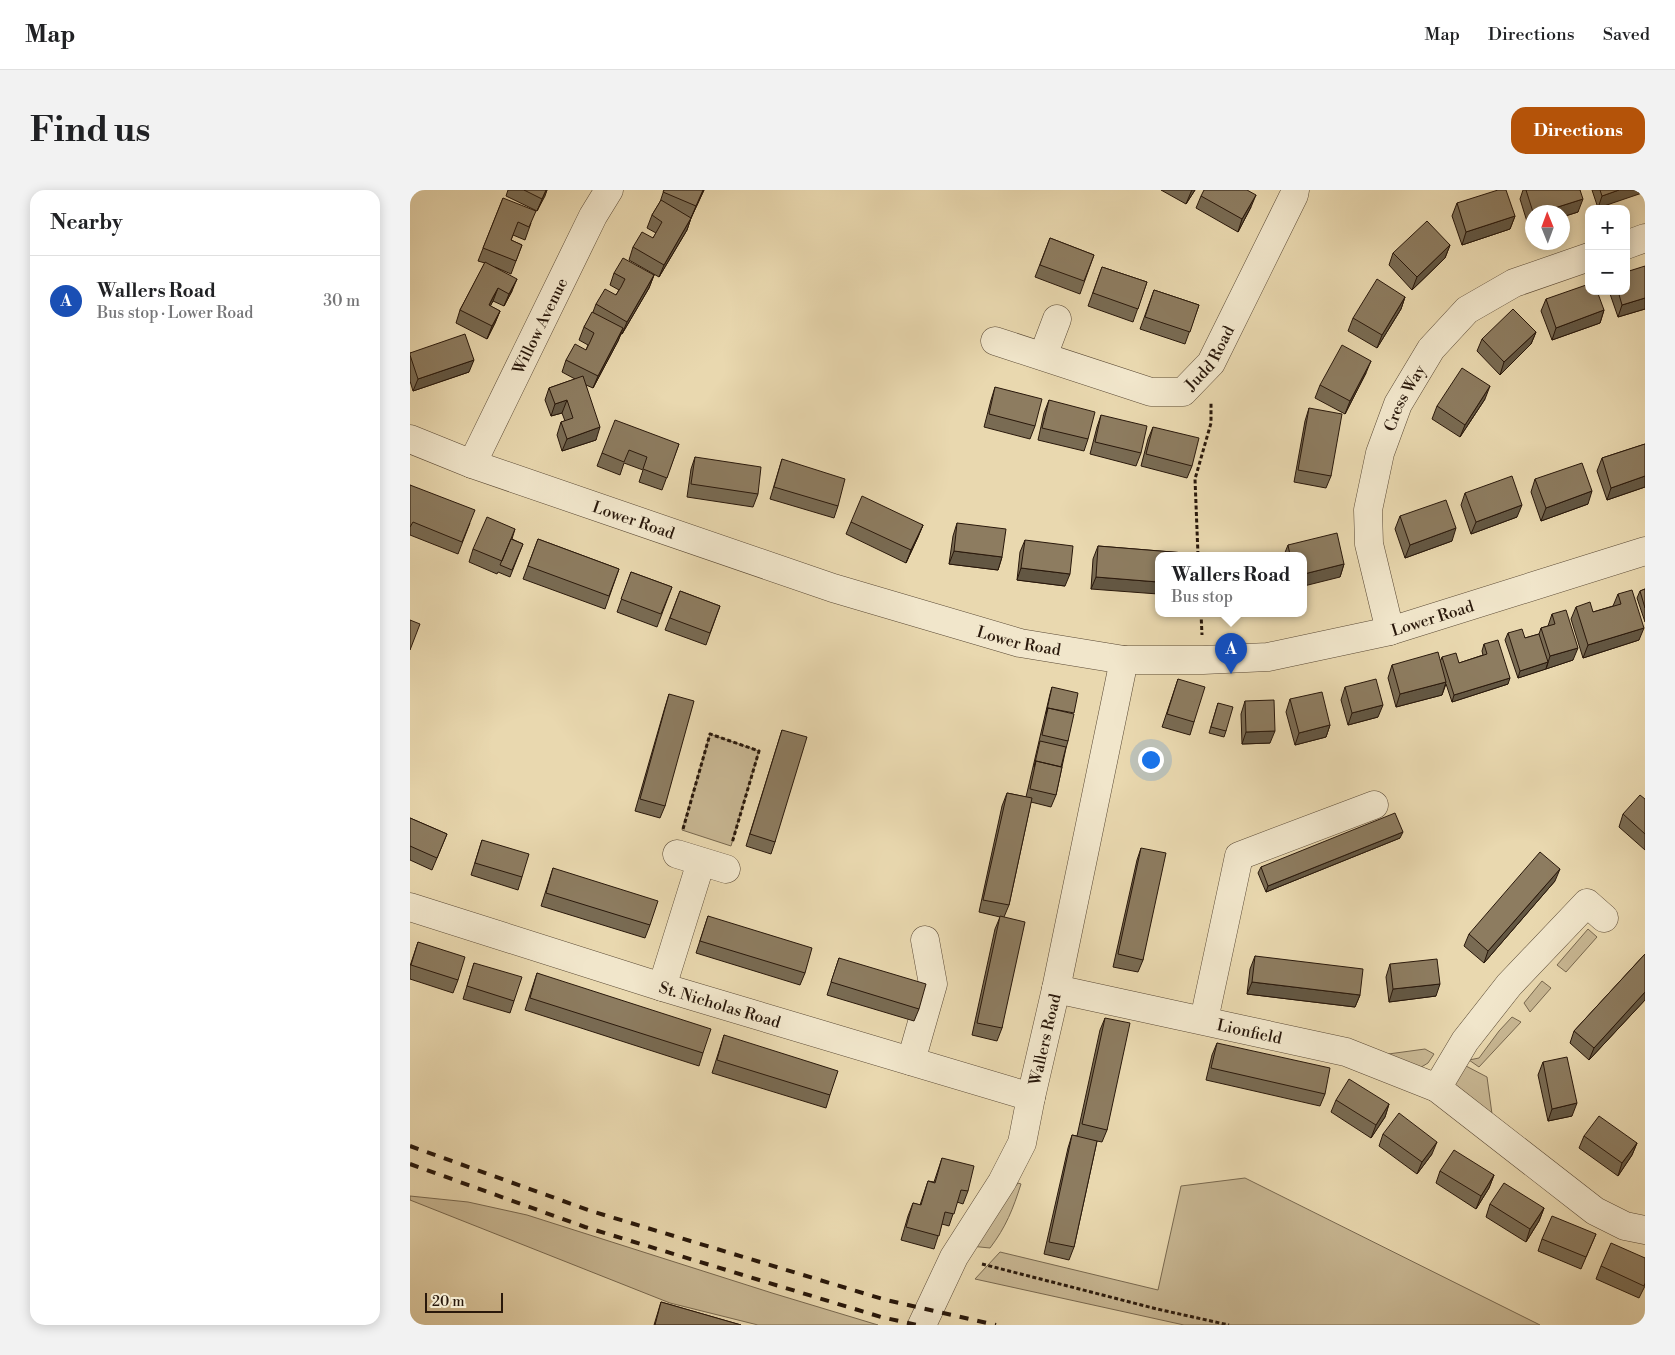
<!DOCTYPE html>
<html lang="en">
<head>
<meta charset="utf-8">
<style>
	body { margin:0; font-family:"Libre Bodoni",serif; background:#f2f2f2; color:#202124 }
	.controls { position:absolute; right:15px; top:15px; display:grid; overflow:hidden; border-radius:10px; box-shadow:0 2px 12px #0003 }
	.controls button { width:45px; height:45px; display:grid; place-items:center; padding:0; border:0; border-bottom:1px solid #e0e0e0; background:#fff; color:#202124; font:25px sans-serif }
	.compass { position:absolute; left:1115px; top:15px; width:45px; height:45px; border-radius:50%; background:#fff; box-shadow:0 2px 12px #0003; rotate:359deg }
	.scale { position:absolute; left:15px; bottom:12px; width:78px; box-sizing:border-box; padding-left:5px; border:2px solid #29180b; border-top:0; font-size:14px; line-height:18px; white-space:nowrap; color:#29180b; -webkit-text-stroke:4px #f1e6cb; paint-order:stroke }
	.you { position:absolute; left:740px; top:569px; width:18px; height:18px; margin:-12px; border:4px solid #fff; border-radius:50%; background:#1a73e8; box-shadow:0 0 0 8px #1a73e833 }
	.badge { display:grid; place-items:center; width:32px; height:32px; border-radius:50%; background:#b45309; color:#fff; font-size:16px; font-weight:700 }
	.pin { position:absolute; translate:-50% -41px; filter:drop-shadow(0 1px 2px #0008) }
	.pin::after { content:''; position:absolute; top:26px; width:18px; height:15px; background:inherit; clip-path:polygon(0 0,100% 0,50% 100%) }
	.popup { position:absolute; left:745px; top:362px; width:152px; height:65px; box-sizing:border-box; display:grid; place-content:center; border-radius:10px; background:#fff; filter:drop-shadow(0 1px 4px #0005); font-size:16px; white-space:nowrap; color:#757577 }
	.popup b { font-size:19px; color:#202124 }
	.popup::after { content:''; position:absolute; left:50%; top:100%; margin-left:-10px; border:10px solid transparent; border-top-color:#fff }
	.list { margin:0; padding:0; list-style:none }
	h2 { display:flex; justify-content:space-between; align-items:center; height:65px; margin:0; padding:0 20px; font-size:21px }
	h2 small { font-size:16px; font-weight:400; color:#757577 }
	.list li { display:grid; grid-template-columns:32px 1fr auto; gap:15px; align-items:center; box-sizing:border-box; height:90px; padding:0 20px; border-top:1px solid #e0e0e0 }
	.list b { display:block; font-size:19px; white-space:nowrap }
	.list p { margin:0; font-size:16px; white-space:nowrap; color:#757577 }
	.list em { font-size:16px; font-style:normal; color:#757577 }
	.map { position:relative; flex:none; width:1235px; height:1135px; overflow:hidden; border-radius:15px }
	header { display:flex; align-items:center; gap:30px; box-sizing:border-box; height:70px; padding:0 25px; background:#fff; border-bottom:1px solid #e0e0e0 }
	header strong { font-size:24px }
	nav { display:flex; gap:28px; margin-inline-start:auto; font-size:18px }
	.intro { display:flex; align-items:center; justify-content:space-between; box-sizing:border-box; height:120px; padding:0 30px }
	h1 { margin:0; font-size:35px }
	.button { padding:12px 22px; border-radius:15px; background:#b45309; color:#fff; font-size:18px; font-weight:700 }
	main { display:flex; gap:30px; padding:0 30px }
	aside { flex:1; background:#fff; border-radius:15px; box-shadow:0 2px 12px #0003 }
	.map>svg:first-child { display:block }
</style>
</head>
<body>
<header>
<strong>Map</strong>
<nav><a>Map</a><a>Directions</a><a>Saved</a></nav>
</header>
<div class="intro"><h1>Find us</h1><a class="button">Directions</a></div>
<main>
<aside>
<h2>Nearby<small></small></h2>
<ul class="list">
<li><span class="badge" style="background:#1a4fb4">A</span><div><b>Wallers Road</b><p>Bus stop · Lower Road</p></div><em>30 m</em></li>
</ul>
</aside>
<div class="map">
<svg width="1235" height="1135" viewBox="0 0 1235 1135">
	<rect width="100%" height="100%" fill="#e9d8af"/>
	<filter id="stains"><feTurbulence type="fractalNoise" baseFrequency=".004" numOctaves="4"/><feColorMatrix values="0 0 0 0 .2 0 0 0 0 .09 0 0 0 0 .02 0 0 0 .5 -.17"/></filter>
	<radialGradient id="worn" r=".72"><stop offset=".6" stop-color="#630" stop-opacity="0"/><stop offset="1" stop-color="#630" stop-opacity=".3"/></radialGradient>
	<path fill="#c8b793" stroke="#78684f" d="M300 544 349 561 321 656 272 640Z
		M1178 739 1187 747 1156 782 1147 775Z
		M1132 791 1141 798 1120 822 1114 813Z
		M1102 827 1111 832 1069 877 1059 870 1069 868 1089 841Z
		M1015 859 1024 864 1018 873 1008 879 971 865Z
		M1056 876 1077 887 1082 924 1044 895 1047 877Z
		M835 988 1130 1135H774L565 1089 590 1062 748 1100 771 996Z
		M608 993 611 994C603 1019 596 1037 580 1058L560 1056Z
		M0 1006 58 1012 117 1025 362 1103 468 1135H348L260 1113 0 1010Z"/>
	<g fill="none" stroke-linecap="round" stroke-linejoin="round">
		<defs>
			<g id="minor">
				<path d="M1216 55 1235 48"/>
				<path id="s1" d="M585 151 741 202H773L801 173 884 5 885 0"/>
				<path d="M633 166 647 129"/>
				<path id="s2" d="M0 249 62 274 423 398 610 453 714 470H793L858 467 980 441 1235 361"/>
				<path id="s3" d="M62 274 183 26 199 0"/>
				<path id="s4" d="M980 441 959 354 958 320 970 263 988 214 1021 159 1057 120 1104 93 1179 67"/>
				<path d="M267 664 316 679"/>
				<path id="s5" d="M0 717 252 797 621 907"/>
				<path d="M252 797 291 672"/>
				<path id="s6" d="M646 799 936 862 1027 898 1185 1021 1215 1036 1235 1040"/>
				<path d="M794 830 829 666 964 615"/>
				<path d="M501 871 523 794 515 750"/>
				<path d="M1027 898 1055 851 1099 795 1177 713 1194 728"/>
				<path id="s7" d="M512 1135 544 1067 592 992 612 953 621 907 646 799 714 470"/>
			</g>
		</defs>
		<use href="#minor" stroke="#594834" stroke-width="29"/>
		<path stroke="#29180b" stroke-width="3" stroke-dasharray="4 2.5" stroke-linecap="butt" d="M788 365 785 289 801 233V213
			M791 423 792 445
			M273 639 300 544 349 561 322 653
			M572 1074 747 1119 819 1135"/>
		<use href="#minor" stroke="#f1e6cb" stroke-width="28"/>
		<path stroke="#29180b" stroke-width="4" stroke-dasharray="9 9" stroke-linecap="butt" d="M0 956 181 1021 476 1110 586 1135
			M0 974 175 1037 471 1127 507 1135"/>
	</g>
	<path fill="#796b53" stroke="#29180b" d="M98 0H137L127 21 96 6Z
		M254 0H294L281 28 277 40 249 87 219 70 223 57 243 48 246 43 237 38 242 25 250 12Z
		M751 0H785L776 14Z
		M1113 0H1170L1168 22 1152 27V22H1122V37L1119 38 1110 9Z
		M1182 0H1235L1188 18Z
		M791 6 841 17 828 42 786 18Z
		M93 8 121 33 115 50 103 45 101 50 112 55 101 84 85 77 102 101 94 116 83 111 80 116 90 121 85 133 77 149 46 133 50 120 75 73 68 71Z
		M1047 13 1105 26 1100 39 1052 55 1042 26Z
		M640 48 684 65 670 104 625 87Z
		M1040 55 1035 68 1002 100 979 75 983 63Z
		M1235 76V119L1208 127 1199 101H1216Z
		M692 77 737 92 723 132 678 116Z
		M204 83 244 85 239 98 212 144H211L208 151 183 198 176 195 186 250 152 261 147 245 151 232 155 231 152 223 141 226 135 210 139 198 165 189 152 182 156 170 176 160 178 155 169 150 174 137 183 122 186 114 206 105 209 100 200 95Z
		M744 100 789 115 775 154 730 139Z
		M995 107 991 119 967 158 938 141 943 128Z
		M1136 109 1194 120 1190 133 1142 150 1131 121Z
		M1126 142 1121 154 1090 185 1067 161 1072 149Z
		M0 163 59 182 3 201 0 191Z
		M956 183 935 224 905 208 910 195Z
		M585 197 625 236 620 249 574 237 581 210Z
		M1075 209 1050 247 1022 229 1027 216Z
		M639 210 678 249 674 261 628 250 634 223Z
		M899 218 921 286 916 298 884 292 895 231Z
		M691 225 731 263 726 276 680 264 687 237Z
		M743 237 782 276 777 288 731 276 738 249Z
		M269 254 252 300 229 292 233 280 214 273 210 285 187 276 192 263Z
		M1235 254V297L1197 310 1187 281 1192 268Z
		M285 267 348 304 343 317 277 307 281 279Z
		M372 269 428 316 424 328 360 309Z
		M1125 289 1178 314 1131 331 1121 302Z
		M0 295 60 333 48 364 0 345Z
		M1055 303 1107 327 1061 344 1051 315Z
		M990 326 1042 351 995 368 985 339Z
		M441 332 513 335 508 347 496 373 436 344Z
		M547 333 592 367 588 380 539 374 543 346Z
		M105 339 102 349 113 354 100 387 88 382 87 384 59 372 63 359Z
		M128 349 209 379 195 419 113 389Z
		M615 350 655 396 607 390 610 362Z
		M878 355 934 374 930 387 894 365H874Z
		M688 356 787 364 681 399 683 369Z
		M221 382 262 397 247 437 207 422Z
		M1235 399V432L1227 408 1230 401Z
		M270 401 310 416 296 455 255 440Z
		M1208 404 1229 450 1173 468 1161 429 1166 417 1183 422 1203 416Z
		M1142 424 1163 470 1108 488 1095 450 1098 443 1115 448 1129 444 1131 438 1138 436Z
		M1074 454 1098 494 1042 512 1036 494 1032 505 986 517 978 488 982 475 1031 470 1032 467 1049 473 1073 465 1072 461Z
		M768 489 784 532 780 545 752 537Z
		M642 497 658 551 656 558 646 605 641 617 621 612 599 715 594 727 592 838 587 851 562 845 585 739 590 727 569 722 592 616 597 603 616 607 640 504Z
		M935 497 968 527 938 535 931 510Z
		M259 504 255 616 250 628 225 621 255 517Z
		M880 509 920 535 916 547 885 555 876 522Z
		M835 511 860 553 832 554 831 524Z
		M808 513 816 541 814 547 799 543Z
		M372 540 365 652 361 664 336 656Z
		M1235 609V660L1209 637 1213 624Z
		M0 628 37 644 22 680 0 670Z
		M990 648 856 702 848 683 851 677Z
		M72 650 112 687 108 700 61 685Z
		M731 658 733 770 728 782 703 777 727 670Z
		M143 678 240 735 235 748 131 716Z
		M1145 691 1074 773 1054 756 1059 744Z
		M298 726 395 783 390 795 286 763Z
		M8 752 48 790 43 803 0 789V776Z
		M1235 764V810L1179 870 1160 853 1164 841Z
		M845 766 950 805 945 817 837 804 840 779Z
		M429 768 509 819 504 831 417 805Z
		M64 773 104 811 100 823 53 809Z
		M980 774 1026 806 979 812 976 787Z
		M127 783 293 863 289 876 115 820Z
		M695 828 697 940 692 952 687 951 664 1057 659 1070 634 1064 658 958 662 945 667 946 690 840Z
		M314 845 420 905 416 918 302 883Z
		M807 853 915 904 910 916 796 890 802 865Z
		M1133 872 1162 926 1138 931 1128 885Z
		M926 910 979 914 975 927 961 948 921 922Z
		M973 944 1022 964 1007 984 969 956Z
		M1174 946 1227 953 1222 965 1208 986 1169 958Z
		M532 968 558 1001 553 1014 547 1012 539 1036 532 1034 524 1059 491 1050 498 1026 503 1013 510 1015 518 991 524 992Z
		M1030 981 1084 985 1079 998 1066 1019 1026 993Z
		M1080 1014 1134 1018 1129 1031 1116 1052 1076 1027Z
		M1186 1044 1171 1079 1128 1061 1132 1049Z
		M1235 1068V1096L1229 1108 1186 1089 1191 1076Z
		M251 1112 331 1135H244Z"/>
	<path fill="#635743" stroke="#29180b" d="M136 0H137L135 6 127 21Z
		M293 0H294L281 28 286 16Z
		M782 0H785L776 14 781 2Z
		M1209 0H1235V2L1188 18 1192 6Z
		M846 5 841 17 828 42 832 29Z
		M1173 9 1168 22 1152 27V22H1132Z
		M1105 26 1100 39 1052 55 1056 42Z
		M281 28 277 40 249 87 254 75Z
		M1122 29V37L1119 38Z
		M1040 55 1035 68 1002 100 1007 87Z
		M244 85 239 98 212 144 217 132Z
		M107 89 102 101 94 116 99 104Z
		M88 98 83 111 74 128 79 115Z
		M995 107 991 119 967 158 972 145Z
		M1235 108V119L1208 127 1212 115Z
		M1194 120 1190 133 1142 150 1146 138Z
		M90 121 85 133 77 149 82 136Z
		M213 138 208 151 183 198 188 186Z
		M1126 142 1121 154 1090 185 1094 172Z
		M64 170 59 182 3 201 8 189Z
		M961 171 956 183 935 224 940 211Z
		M1080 196 1075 209 1050 247 1055 235Z
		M157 210 152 223 141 226 145 214Z
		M190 237 186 250 152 261 157 249Z
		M1235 286V297L1197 310 1201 298Z
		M1182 301 1178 314 1131 331 1136 318Z
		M1112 315 1107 327 1061 344 1066 332Z
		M513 335 508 347 496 373 501 360Z
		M1046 338 1042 351 995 368 1000 355Z
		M544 361 592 367 588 380 539 374Z
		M934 374 930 387 894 396V384Z
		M611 378 660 384 655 396 607 390Z
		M686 387 748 392V404L681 399Z
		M1234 438 1229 450 1173 468 1178 455Z
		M1168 458 1163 470 1136 479 1140 466Z
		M1138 472 1136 479 1108 488 1110 481Z
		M1100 488 1098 494 1042 512 1044 505Z
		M1036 492 1032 505 986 517 990 504Z
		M973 515 968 527 938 535 942 523Z
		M920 535 916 547 885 555 889 543Z
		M865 541 860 553 832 554 836 542Z
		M993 642 990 648 856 702 858 696Z
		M1150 679 1145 691 1074 773 1078 761Z
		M842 792 950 805 945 817 837 804Z
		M1030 794 1026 806 979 812 983 799Z
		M1235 802V810L1179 870 1184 858Z
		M1167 913 1162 926 1138 931 1142 919Z
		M979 914 975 927 961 948 966 935Z
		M1027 952 1022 964 1007 984 1012 972Z
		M1227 953 1222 965 1208 986 1212 973Z
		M1084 985 1079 998 1066 1019 1071 1006Z
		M1134 1018 1129 1031 1116 1052 1120 1039Z"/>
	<path fill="#8d7c60" stroke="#29180b" d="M114 0H136L132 9Z
		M254 0H293L286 16 253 2Z
		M794 0H837L846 5 832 29 791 6Z
		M1088 0H1096L1105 26 1056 42 1047 13Z
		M1116 0H1170L1173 9 1132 22H1123Z
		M1190 0H1209L1192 6Z
		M93 8 126 21 119 37 108 32 101 50 112 55 106 71 73 58Z
		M251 10 281 28 254 75 223 57 232 42 243 48 252 32 242 25Z
		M1017 31 1040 55 1007 87 983 63Z
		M640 48 684 65 674 91 630 75Z
		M213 68 244 85 217 132 186 114 195 99 206 105 211 97 215 89 204 83Z
		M75 72 107 89 99 104 88 98 83 107 79 115 90 121 82 136 50 120Z
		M1235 76V108L1212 115 1208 101H1216V82Z
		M692 77 737 92 728 119 683 103Z
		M967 89 995 107 972 145 943 128Z
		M1179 94V101H1187L1194 120 1146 138 1136 109Z
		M744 100 789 115 780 142 735 127Z
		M1103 119 1126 142 1094 172 1072 149Z
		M182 122 213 138 188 186 156 170 165 154 176 160 180 152 184 143 174 137Z
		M55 144 64 170 8 189 0 165V163Z
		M932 155 961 171 940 211 910 195Z
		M1052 178 1080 196 1055 235 1027 216Z
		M173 186 190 237 157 249 151 232 163 228 157 210 145 214 139 198Z
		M585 197 632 209 625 236 579 224Z
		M639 210 685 222 678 249 632 238Z
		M899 218 932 224 921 286 888 280Z
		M691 225 737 236 731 263 685 252Z
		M205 230 269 254 257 288 233 279 237 267 219 260 214 272 192 263Z
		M743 237 789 248 782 276 736 264Z
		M1235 254V286L1201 298 1192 268Z
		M285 267 351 277 348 304 281 294Z
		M372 269 435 289 428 316 364 297Z
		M1172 273 1182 301 1136 318 1125 289Z
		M1102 286 1112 315 1066 332 1055 303Z
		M0 295 65 320 52 352 3 332 0 337Z
		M452 306 513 335 501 360 441 332Z
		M1036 310 1046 338 1000 355 990 326Z
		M77 327 105 339 92 371 63 359Z
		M547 333 596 339 592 367 544 361Z
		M927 343 934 374 894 384V365H880L878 355Z
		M101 349 113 354 102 380 90 375Z
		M128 349 209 379 199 406 118 376Z
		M615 350 663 356 660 384 611 378Z
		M688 356 787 364V365H748V392L686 387Z
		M859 363V365H810V364Z
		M221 382 262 397 251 424 211 409Z
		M1235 399V418L1230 401Z
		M1222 400 1234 438 1178 455 1166 417 1180 412 1183 422 1211 414 1208 404Z
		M270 401 310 416 300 443 260 428Z
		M1156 420 1168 458 1140 466 1131 438 1145 434 1142 424Z
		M0 430 10 434 0 460Z
		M1112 439 1115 448 1129 444 1138 472 1110 481 1098 443Z
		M1088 450 1100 488 1044 505 1032 467 1046 463 1049 473 1077 464 1074 454Z
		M1028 462 1036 492 990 504 982 475Z
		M768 489 795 497 784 532 757 524Z
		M966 489 973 515 942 523 935 497Z
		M642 497 668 503 664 523 638 518 636 524Z
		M912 502 920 535 889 543 880 509Z
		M259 504 284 511 255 616 230 609Z
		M864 510 865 541 836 542 835 511Z
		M808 513 823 517 816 541 801 537Z
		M638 518 664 524 658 551 632 545Z
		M372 540 397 547 365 652 340 644Z
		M630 551 656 557 651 577 626 571 624 577Z
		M626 571 652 577 646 605 620 599Z
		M597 603 622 608 599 715 573 710Z
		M1230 605 1235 609V644L1213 624Z
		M985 623 993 642 858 696 851 677Z
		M0 628 37 644 27 668 0 656Z
		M72 650 119 664 112 687 65 673Z
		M731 658 756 663 733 770 708 764Z
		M1130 662 1150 679 1078 761 1059 744Z
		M143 678 248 711 240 735 136 703Z
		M298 726 402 758 395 783 290 751Z
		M590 726 615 732 592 838 567 833Z
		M8 752 55 767 48 790 1 775Z
		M1235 764V802L1184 858 1164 841Z
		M845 766 953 779 950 805 842 792Z
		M429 768 516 794 509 819 421 792Z
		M1027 769 1030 794 983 799 980 774Z
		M64 773 112 787 104 811 57 796Z
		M127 783 301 839 293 863 120 808Z
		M695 828 720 833 697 940 672 934Z
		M314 845 428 881 420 905 307 870Z
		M807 853 920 878 915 904 801 878Z
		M1157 867 1167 913 1142 919 1133 872Z
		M939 889 979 914 966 935 926 910Z
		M989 923 1027 952 1012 972 973 944Z
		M1189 926 1227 953 1212 973 1174 946Z
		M662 945 687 951 664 1057 639 1052Z
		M1044 960 1084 985 1071 1006 1030 981Z
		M532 968 564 976 558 1001 551 1000 544 1024 535 1022 529 1046 496 1037 503 1013 511 1015 518 991 525 993Z
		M1094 993 1134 1018 1120 1039 1080 1014Z
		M1142 1026 1186 1044 1176 1067 1132 1049Z
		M1201 1053 1235 1068V1093L1234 1096 1191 1076Z
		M251 1112 331 1135H245Z"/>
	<g text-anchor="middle" stroke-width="5" stroke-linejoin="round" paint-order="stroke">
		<g font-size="16" fill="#29180b" stroke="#f1e6cb">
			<text dy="6" stroke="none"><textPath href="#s3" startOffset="154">Willow Avenue</textPath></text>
			<text dy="6" stroke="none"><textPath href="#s1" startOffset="240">Judd Road</textPath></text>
			<text dy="6" stroke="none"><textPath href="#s4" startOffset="242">Cress Way</textPath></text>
			<text dy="6" stroke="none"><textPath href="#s2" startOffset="238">Lower Road</textPath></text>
			<text dy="6" stroke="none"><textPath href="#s2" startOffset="1062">Lower Road</textPath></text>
			<text dy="6" stroke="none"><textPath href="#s2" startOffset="642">Lower Road</textPath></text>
			<text dy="6" stroke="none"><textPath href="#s5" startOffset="325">St. Nicholas Road</textPath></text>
			<text dy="6" stroke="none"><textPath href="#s6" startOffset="198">Lionfield</textPath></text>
			<text dy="6" stroke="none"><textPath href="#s7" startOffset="314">Wallers Road</textPath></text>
		</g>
	</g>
	<rect width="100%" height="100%" filter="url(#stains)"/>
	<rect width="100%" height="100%" fill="url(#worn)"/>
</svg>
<div class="controls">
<button>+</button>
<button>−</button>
</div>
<svg class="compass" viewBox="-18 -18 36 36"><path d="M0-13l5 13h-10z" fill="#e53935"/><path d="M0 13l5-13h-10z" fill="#757577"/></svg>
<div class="scale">20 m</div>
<div class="you"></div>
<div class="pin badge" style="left:821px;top:484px;background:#1a4fb4">A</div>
<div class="popup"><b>Wallers Road</b>Bus stop</div>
</div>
</main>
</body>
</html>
